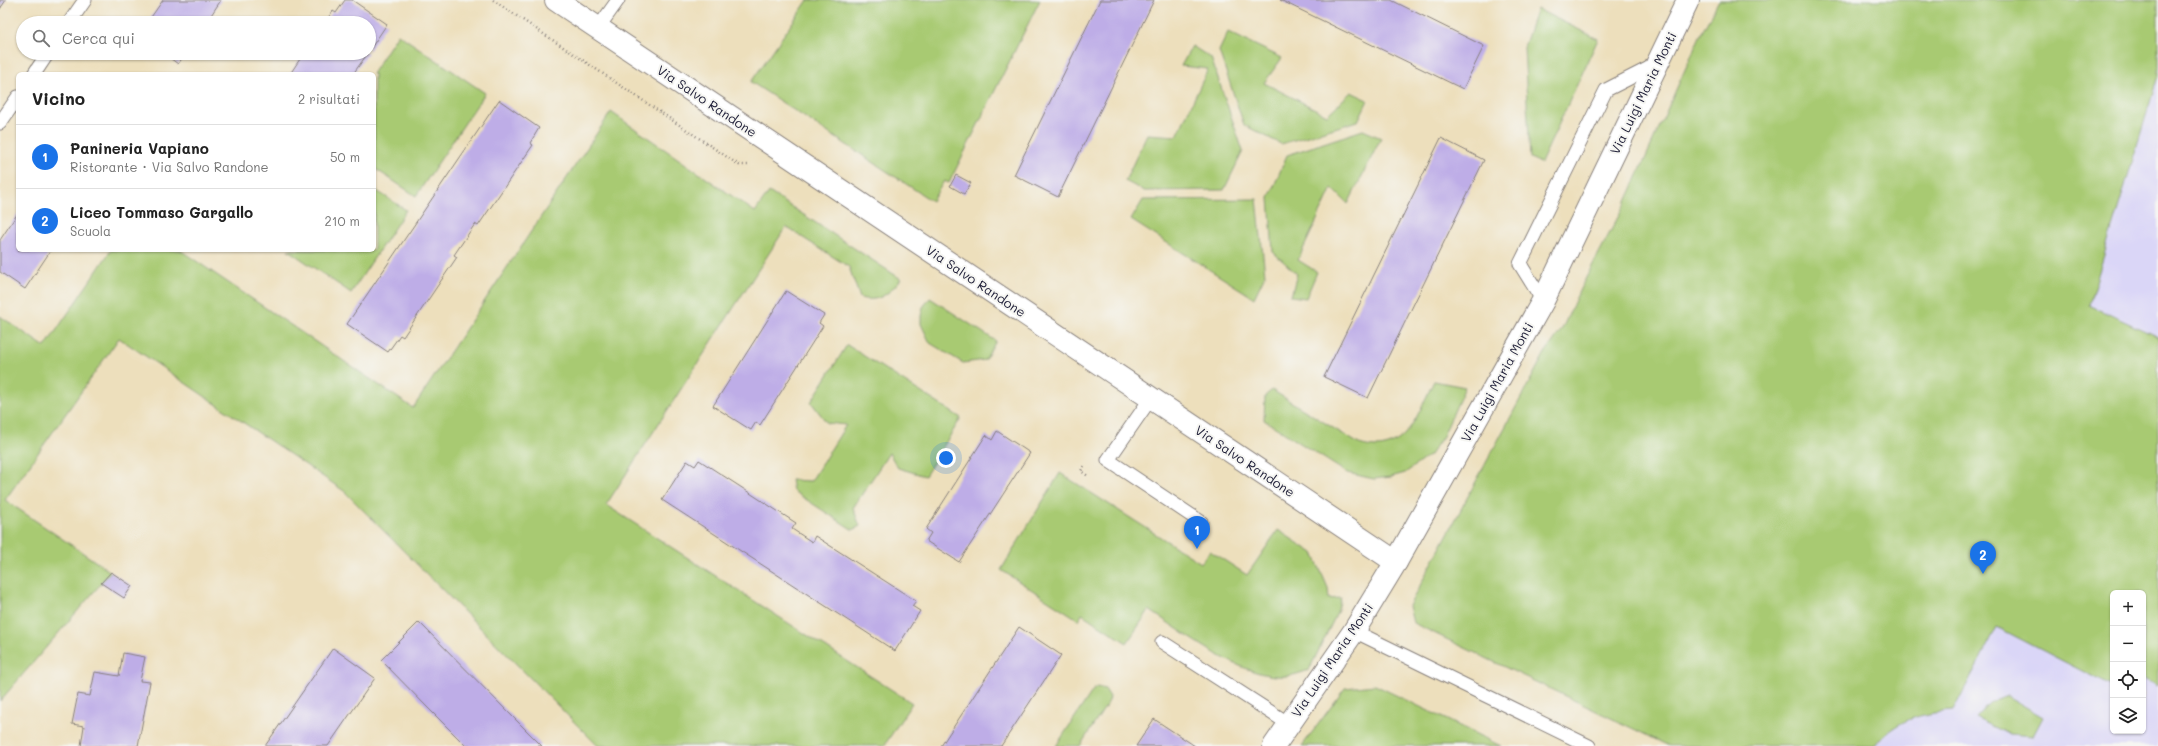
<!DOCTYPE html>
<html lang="it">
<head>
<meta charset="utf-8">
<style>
	body { margin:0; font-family:Mali,sans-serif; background:#f6f6f6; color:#222 }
	.controls { position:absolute; right:12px; bottom:12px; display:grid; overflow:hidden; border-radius:6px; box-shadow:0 1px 3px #0004 }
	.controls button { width:36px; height:36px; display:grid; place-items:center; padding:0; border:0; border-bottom:1px solid #e0e0e0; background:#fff; color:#222; font:20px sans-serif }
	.you { position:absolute; left:946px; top:458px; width:14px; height:14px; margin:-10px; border:3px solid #fff; border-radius:50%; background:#1a73e8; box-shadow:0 0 0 6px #1a73e833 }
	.badge { display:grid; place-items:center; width:26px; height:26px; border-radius:50%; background:#1a73e8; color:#fff; font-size:13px; font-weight:700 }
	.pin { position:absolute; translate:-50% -33px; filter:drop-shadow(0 1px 2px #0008) }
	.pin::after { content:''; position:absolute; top:21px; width:14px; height:12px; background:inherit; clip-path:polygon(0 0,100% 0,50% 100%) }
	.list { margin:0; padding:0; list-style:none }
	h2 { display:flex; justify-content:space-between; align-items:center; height:52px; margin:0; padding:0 16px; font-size:17px }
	h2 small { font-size:13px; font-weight:400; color:#767676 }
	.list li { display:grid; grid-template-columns:26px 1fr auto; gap:12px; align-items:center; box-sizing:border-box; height:64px; padding:0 16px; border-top:1px solid #e0e0e0 }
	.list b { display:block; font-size:15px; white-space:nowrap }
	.list p { margin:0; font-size:13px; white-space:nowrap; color:#767676 }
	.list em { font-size:13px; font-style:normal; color:#767676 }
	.icon { flex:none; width:22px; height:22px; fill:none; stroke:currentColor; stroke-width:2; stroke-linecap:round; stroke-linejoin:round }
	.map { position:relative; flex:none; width:2158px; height:746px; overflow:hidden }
	.search { position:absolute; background:#fff; box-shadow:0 1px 3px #0004; left:16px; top:16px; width:360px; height:44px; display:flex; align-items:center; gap:10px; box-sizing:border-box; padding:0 14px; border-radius:22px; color:#767676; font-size:15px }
	.panel { position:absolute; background:#fff; box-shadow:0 1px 3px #0004; left:16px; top:72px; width:360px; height:180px; border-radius:6px }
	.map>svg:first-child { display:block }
</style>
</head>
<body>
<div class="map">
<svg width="2158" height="746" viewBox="0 0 2158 746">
	<rect width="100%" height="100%" fill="#f6f6f2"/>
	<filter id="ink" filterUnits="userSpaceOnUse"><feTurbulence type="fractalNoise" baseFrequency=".025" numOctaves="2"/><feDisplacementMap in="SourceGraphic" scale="8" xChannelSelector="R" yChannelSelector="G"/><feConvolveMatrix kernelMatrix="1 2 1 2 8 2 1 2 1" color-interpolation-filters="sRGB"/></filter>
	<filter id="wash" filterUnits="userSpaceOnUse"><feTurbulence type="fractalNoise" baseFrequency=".012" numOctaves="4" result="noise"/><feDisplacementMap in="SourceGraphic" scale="16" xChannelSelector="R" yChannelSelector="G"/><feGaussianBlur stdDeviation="0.9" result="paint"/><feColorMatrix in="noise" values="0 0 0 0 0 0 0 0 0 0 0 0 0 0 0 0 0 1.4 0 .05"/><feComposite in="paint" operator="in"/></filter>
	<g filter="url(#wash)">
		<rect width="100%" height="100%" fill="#eddfbc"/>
		<path fill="#dad6f7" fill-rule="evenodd" d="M2158 76V746H1719L2089 305ZM2113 593H2143V731H2113Z"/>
		<path fill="#a8ca72" stroke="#657656" d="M808 0H1040L949 183 944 181 932 201 751 82Z
			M1719 0H2158V76L2089 305 2158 337V685L2143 677V593H2113V687L1997 627 1953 711C1921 713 1895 720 1874 746H1669L1413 623 1409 606 1545 353 1562 329 1580 289 1625 204 1700 36Z
			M1537 9 1598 39 1541 163 1530 158 1524 47Z
			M1228 32 1282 58 1264 83 1327 115 1351 92 1368 100 1358 121 1281 144 1244 125 1219 51Z
			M398 34 485 93 416 196 374 168V74H372Z
			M1192 46 1211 58 1243 151 1224 190 1144 191 1125 181 1147 134 1177 136 1208 69 1181 66Z
			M611 112 755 212 769 192 901 279C889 293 880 303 860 298L849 267 786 227 606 505 912 703 884 746H598L344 491 119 338 5 500 111 572 0 701V316L45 347 111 250H180L413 408Z
			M1363 130 1381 138 1348 204 1332 188 1298 260 1317 272 1306 298 1291 296 1297 274 1273 252 1269 198 1287 155Z
			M374 189 406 210 351 293 288 250H374Z
			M1257 199 1265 275 1254 298 1131 220 1143 200Z
			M930 298 996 341 985 360 963 363 930 343 921 324V316L923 307Z
			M847 345 961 418 925 476 898 468 889 453 853 508 860 526 853 530 793 491 791 480 811 481 846 425 827 423 811 402Z
			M1434 381 1465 387 1443 436 1430 455 1405 473 1391 477 1374 479 1347 473 1264 420 1265 396 1272 390 1359 444C1406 459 1417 414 1434 381Z
			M1060 473 1201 563 1210 551 1247 575 1278 530 1313 553 1328 588 1329 599 1341 598 1337 613 1309 670C1303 672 1295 675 1288 676 1244 681 1185 633 1149 610L1127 643 1082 614 1079 620 1001 570Z
			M1375 685 1501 746H1302L1345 688Z
			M1097 687 1105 689 1110 697 1109 701 1080 746H1056L1093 690Z
			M2007 696 2043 717 2033 736 2009 734 1975 718 1989 703Z"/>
		<g id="blocks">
			<path fill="#beade7" d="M0 0H6L0 9Z
				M163 0H221L206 23H147Z
				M345 0H352L387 24 369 51V23H324L333 11 336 13Z
				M1100 0H1154L1058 197 1014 175Z
				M1280 0H1391L1484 46 1463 89Z
				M163 53H186L178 64Z
				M304 53H368L353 74H290Z
				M499 100 539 128 530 143 533 145 478 226 475 224 454 255 457 257 403 337 400 335 388 352 347 324Z
				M1441 138 1484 160 1368 398 1324 377Z
				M956 175 971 183 964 194 950 186Z
				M18 213V250H51L25 289 0 272V240Z
				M786 291 824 315 819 323 823 326 760 425 756 422 751 430 713 406Z
				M997 431 1030 453 959 562 926 541 931 533 926 529 986 435 992 440Z
				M699 460 796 523 792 529 812 542 815 536 916 601 912 606 920 611 895 651 662 500 687 461 695 466Z
				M111 572 132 586 124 598 101 583Z
				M419 622 513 717 542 746H466L428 708 381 660Z
				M1019 627 1061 655 1001 746H941Z
				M333 648 375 678 328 746H265Z
				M123 653 145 657 140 681 150 682 138 746H81L84 726 72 724 78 694 90 696 95 672 119 676Z
				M1154 719 1195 746H1136Z"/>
		</g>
	</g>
	<g filter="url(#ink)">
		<use href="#blocks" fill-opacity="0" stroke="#88807c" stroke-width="1"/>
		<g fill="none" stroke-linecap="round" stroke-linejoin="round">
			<defs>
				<path id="lane" d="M69 23 85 0
					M598 28 618 0
					M34 74 48 53
					M0 123 18 97
					M1543 301 1520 264 1606 90 1657 64
					M1151 398 1108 460 1201 522
					M1354 631 1589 746
					M1162 642 1289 724"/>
				<path id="street" d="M556 0 1396 562"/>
				<path id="secondary" d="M1274 746 1354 631 1396 562 1543 301 1688 0"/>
			</defs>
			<use href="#lane" stroke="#88807c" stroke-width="15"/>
			<use href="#street" stroke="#88807c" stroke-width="24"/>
			<use href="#secondary" stroke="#88807c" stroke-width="24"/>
			<path stroke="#88807c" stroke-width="2.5" stroke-dasharray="1 3" stroke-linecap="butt" d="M493 0 739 165H750
				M1084 466 1081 471 1088 476"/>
			<use href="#lane" stroke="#fff" stroke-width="13"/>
			<use href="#street" stroke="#fff" stroke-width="22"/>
			<use href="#secondary" stroke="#fff" stroke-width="22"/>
		</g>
	</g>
	<g text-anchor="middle" stroke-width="4" stroke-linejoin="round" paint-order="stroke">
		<g font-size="13" fill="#22223b" stroke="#f6f6f2">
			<text transform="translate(1643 93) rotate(-64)" y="5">Via Luigi Maria Monti</text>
			<text transform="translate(707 101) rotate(34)" y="5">Via Salvo Randone</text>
			<text transform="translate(976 281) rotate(34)" y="5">Via Salvo Randone</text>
			<text transform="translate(1497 382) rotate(-61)" y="5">Via Luigi Maria Monti</text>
			<text transform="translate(1245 461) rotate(34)" y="5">Via Salvo Randone</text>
			<text transform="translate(1332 660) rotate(-56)" y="5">Via Luigi Maria Monti</text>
		</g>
	</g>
</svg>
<div class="controls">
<button>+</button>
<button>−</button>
<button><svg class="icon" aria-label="locate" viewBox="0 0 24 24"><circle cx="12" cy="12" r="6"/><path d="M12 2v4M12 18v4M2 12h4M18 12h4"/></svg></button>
<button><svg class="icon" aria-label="layers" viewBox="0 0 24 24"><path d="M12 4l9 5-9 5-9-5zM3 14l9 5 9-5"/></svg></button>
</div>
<div class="you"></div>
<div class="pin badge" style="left:1197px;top:549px">1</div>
<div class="pin badge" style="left:1983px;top:574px">2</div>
<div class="search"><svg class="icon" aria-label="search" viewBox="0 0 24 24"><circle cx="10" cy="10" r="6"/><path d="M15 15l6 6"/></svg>Cerca qui</div>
<section class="panel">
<h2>Vicino<small>2 risultati</small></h2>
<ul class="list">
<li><span class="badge">1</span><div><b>Panineria Vapiano</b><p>Ristorante · Via Salvo Randone</p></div><em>50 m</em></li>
<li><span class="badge">2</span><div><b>Liceo Tommaso Gargallo</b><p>Scuola</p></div><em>210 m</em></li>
</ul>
</section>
</div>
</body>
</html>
